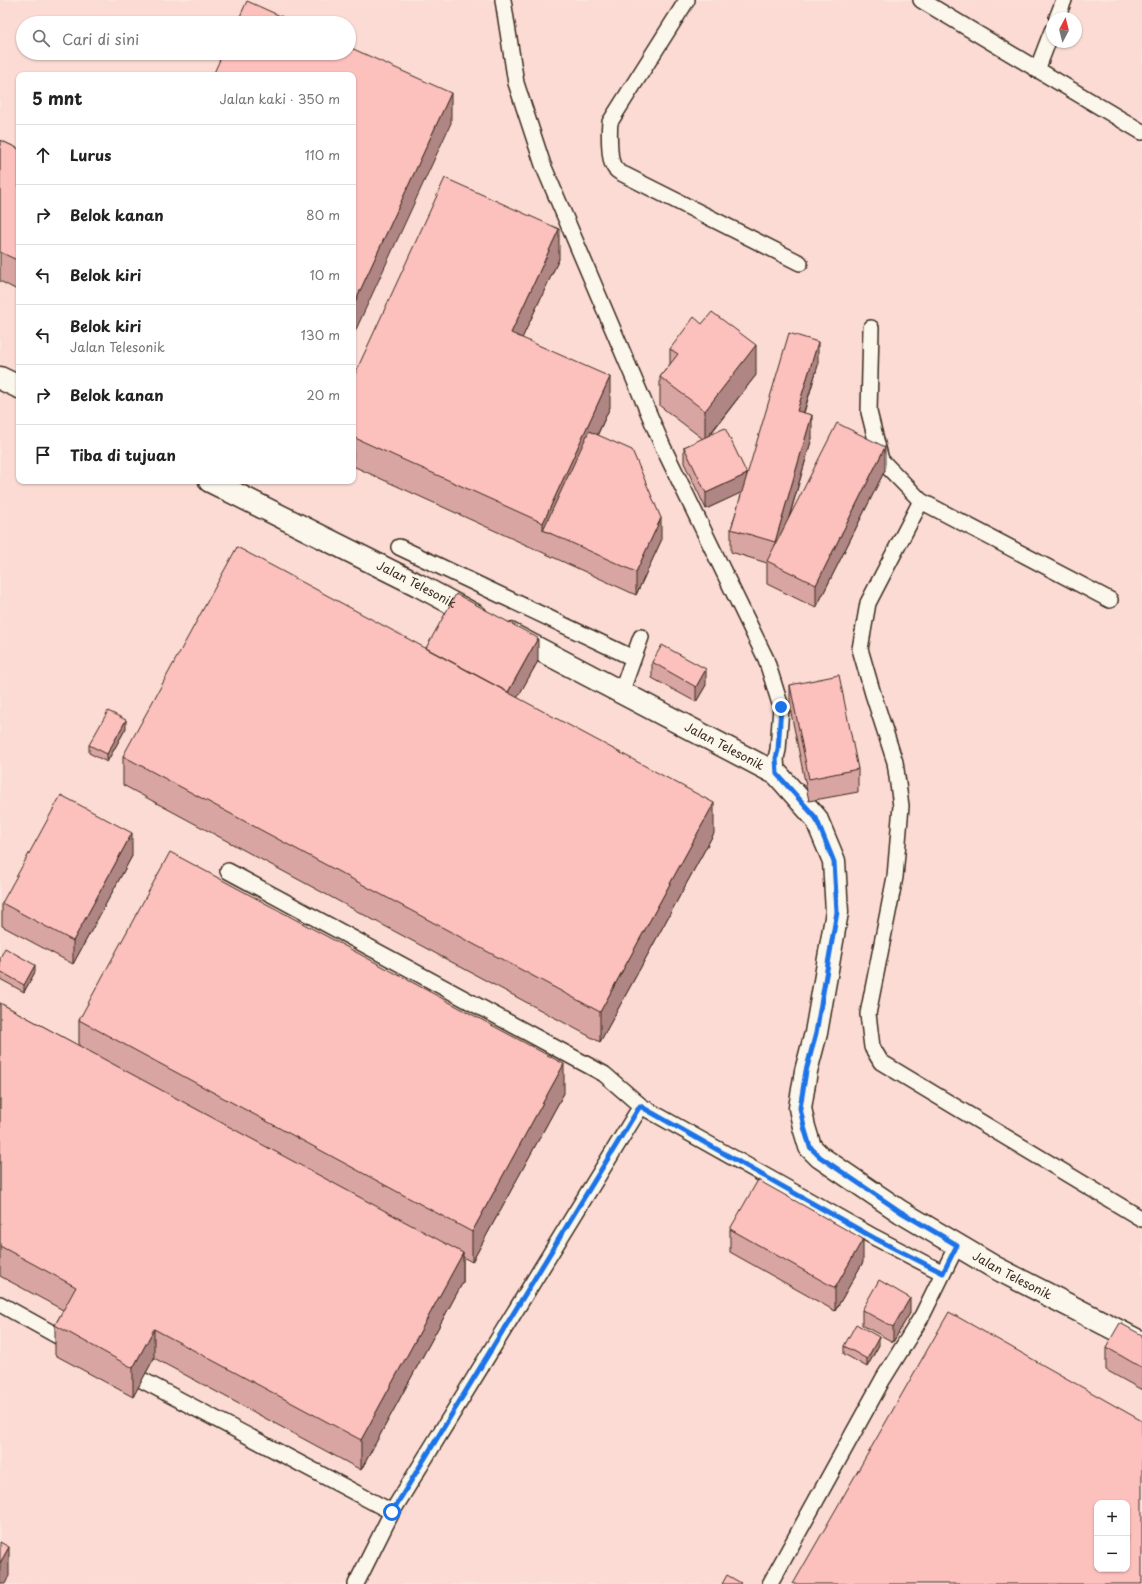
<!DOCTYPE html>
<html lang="id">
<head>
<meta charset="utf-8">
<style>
	body { margin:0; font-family:"Playpen Sans",sans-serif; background:#f6f6f6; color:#222 }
	.controls { position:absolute; right:12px; bottom:12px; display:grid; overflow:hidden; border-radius:8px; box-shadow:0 1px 3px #0004 }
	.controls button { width:36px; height:36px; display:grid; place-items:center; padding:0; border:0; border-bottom:1px solid #e0e0e0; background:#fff; color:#222; font:20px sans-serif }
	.compass { position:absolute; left:1046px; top:12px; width:36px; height:36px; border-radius:50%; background:#fff; box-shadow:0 1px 3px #0004; rotate:7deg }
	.stop { position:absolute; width:12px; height:12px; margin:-9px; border:3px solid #1a73e8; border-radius:50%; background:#fff }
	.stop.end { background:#1a73e8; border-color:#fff; box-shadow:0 1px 4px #0008 }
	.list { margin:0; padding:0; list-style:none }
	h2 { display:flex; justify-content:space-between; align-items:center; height:52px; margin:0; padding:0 16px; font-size:17px }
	h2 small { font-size:13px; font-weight:400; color:#767676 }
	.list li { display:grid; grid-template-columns:26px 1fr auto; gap:12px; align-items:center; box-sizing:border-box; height:60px; padding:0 16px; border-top:1px solid #e0e0e0 }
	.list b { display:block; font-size:15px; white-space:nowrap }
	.list p { margin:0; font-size:13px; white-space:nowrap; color:#767676 }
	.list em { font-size:13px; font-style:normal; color:#767676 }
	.icon { flex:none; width:22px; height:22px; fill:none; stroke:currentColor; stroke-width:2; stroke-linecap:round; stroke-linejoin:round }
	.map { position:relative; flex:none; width:1142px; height:1584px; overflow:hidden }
	.search { position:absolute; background:#fff; box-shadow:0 1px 3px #0004; left:16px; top:16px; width:340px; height:44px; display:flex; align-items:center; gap:10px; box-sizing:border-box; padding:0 14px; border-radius:22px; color:#767676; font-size:15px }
	.panel { position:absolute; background:#fff; box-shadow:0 1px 3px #0004; left:16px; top:72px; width:340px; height:412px; border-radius:8px }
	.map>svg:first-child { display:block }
</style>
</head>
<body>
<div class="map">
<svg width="1142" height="1584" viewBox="0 0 1142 1584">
	<rect width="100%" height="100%" fill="#fbe6de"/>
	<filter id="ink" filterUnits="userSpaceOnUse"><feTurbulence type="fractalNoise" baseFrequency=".025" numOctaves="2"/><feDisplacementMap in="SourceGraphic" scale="8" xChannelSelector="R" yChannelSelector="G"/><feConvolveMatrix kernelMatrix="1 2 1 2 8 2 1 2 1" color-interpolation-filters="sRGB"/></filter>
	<g filter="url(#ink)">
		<path fill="#fbdbd4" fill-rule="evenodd" d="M0 0H1142V1584H0ZM1052 18H1076V42H1052ZM23 23H349V53H23ZM19 75H353V481H19ZM1097 1503H1127V1569H1097Z"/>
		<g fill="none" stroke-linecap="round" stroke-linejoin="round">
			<defs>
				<path id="lane" d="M503 0 516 83 543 165 663 447 766 659 781 707 778 750 776 758 777 774
					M687 0 610 122C609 130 609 158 613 165 615 170 620 173 625 175L800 263
					M921 0 1142 132
					M1057 18 1064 0
					M1037 70 1052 31
					M871 328 869 412 881 460 921 501 868 603 860 649 873 694 895 762 901 806 895 877 868 1014 872 1047 881 1062 1142 1219
					M921 501 1110 600
					M399 547 633 658
					M621 693 641 637
					M228 871 604 1074 641 1106 874 1237 943 1273
					M0 1304 63 1339
					M142 1380 392 1512
					M356 1584 392 1512 641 1106
					M770 1584 883 1379 922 1316 957 1245"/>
				<g id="secondary">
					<path d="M0 378 19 387"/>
					<path id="s1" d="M210 481 418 585 476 616"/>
					<path id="s2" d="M510 634 777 774 816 818 834 861 837 912 816 1033 806 1071 800 1108 804 1127 810 1147 820 1157 901 1212 994 1267 1142 1343"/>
				</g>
			</defs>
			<use href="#lane" stroke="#3b2a1e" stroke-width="18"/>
			<use href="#secondary" stroke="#3b2a1e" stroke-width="25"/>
			<use href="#lane" stroke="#fbf7ec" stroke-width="15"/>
			<use href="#secondary" stroke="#fbf7ec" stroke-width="22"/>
		</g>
		<path fill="#d9a5a3" stroke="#3b2a1e" d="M0 140 19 149V291L0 281Z
			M559 259 522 338 610 407 598 434 661 541 636 595 353 466V378Z
			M670 349 756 375 709 436 747 474 818 365 804 413 812 438 789 518 885 470 816 608 767 584V563L731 552V529L742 492 706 509 684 463V447L703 439 660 406V377L670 364Z
			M426 648 538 661 517 698 714 833 600 1042 123 785V756Z
			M652 662 706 685 696 702 652 678Z
			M790 685 858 769V792L809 801 790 708Z
			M126 728 107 762 89 753V745Z
			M132 856 73 964 2 926V903Z
			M0 958 35 972 24 992 0 979Z
			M0 1003 79 1046V1020L564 1093 472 1262 463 1257V1282L361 1470 154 1358 133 1397 55 1355V1325L63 1310 0 1276Z
			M730 1229 863 1262 835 1311 730 1252Z
			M862 1310 910 1313 893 1342 862 1325Z
			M1142 1335V1390L1106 1370V1347Z
			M879 1345 867 1367 844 1354V1346Z"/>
		<path fill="#b08684" stroke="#3b2a1e" d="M451 93V123L353 336V306Z
			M559 229V259L511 362V333Z
			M818 342V365L797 434V411Z
			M756 345V375L705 440V411Z
			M610 377V407L552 534 543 530V523Z
			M812 415V438L775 565V542Z
			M885 447V470L816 608V585Z
			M747 474V490L706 509V493Z
			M661 518V541L636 595V572Z
			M538 638V661L505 720V698Z
			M706 669V685L696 702V687Z
			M126 720V728L107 762V754Z
			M714 803V833L600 1042V1012Z
			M132 833V856L73 964V941Z
			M35 965V972L24 992V985Z
			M564 1064V1093L472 1262V1232Z
			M863 1239V1262L835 1311V1288Z
			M463 1253V1282L361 1470V1440Z
			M910 1298V1313L893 1342V1327Z
			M154 1329V1358L133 1397V1368Z
			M879 1337V1345L867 1367V1359Z
			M9 1547V1576L5 1584H0V1563Z"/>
		<path fill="#fcc0bd" stroke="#3b2a1e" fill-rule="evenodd" d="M247 1 296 23H237Z
			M349 47 451 93 353 306V75H213L223 53H349Z
			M0 140 19 149V261L0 252Z
			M445 178 559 229 511 333 610 377 543 523 353 437V378Z
			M712 312 756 345 705 411 660 377 678 354 670 349 694 317 702 324Z
			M789 333 818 342 797 411 812 415 775 542 731 529Z
			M837 423 885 447 816 585 767 561Z
			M725 428 747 474 706 493 684 447Z
			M589 431 632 450 661 518 636 572 543 530Z
			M237 547 714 803 600 1012 123 756Z
			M456 594 538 638 508 692 426 648Z
			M662 645 706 669 696 687 652 662Z
			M839 675 858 769 809 779 790 685Z
			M108 711 126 720 107 754 89 745Z
			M61 795 132 833 73 941 2 903Z
			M170 852 564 1064 472 1232 79 1020Z
			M5 948 35 965 24 985 0 971V958Z
			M0 1003 463 1253 361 1440 154 1329 133 1368 55 1325 76 1287 0 1246Z
			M758 1180 863 1239 835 1288 730 1229Z
			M879 1280 910 1298 893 1327 862 1310Z
			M949 1312 1142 1421V1584H793ZM1097 1503H1127V1569H1097Z
			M1120 1323 1142 1335V1368L1106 1347Z
			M856 1324 879 1337 867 1359 844 1346Z
			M0 1542 9 1547 0 1563Z
			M727 1575 741 1583 740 1584H722Z"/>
	</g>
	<g fill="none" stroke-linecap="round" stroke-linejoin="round" filter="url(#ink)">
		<path stroke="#1a73e8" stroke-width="5" d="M392 1512 640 1106 874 1238 943 1273 957 1245 901 1212 820 1157 810 1147 804 1127 800 1108 806 1071 816 1033 837 912 834 862 816 818 777 774 776 758 778 750 781 707"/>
	</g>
	<g text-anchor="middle" stroke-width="4" stroke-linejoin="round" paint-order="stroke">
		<g font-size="12" fill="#3b2a1e" stroke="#fbf7ec">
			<text dy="4" stroke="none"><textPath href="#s1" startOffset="231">Jalan Telesonik</textPath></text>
			<text dy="4" stroke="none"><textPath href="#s2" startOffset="242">Jalan Telesonik</textPath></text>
			<text dy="4" stroke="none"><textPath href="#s2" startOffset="938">Jalan Telesonik</textPath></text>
		</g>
	</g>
</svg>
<div class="controls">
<button>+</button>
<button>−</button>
</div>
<svg class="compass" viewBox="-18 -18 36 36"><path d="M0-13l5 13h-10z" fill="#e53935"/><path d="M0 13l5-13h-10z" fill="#767676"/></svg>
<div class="stop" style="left:392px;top:1512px"></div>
<div class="stop end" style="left:781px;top:707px"></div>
<div class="search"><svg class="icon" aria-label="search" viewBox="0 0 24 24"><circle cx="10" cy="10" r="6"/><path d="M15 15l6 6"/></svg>Cari di sini</div>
<section class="panel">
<h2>5 mnt<small>Jalan kaki · 350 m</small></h2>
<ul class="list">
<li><svg class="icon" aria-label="ahead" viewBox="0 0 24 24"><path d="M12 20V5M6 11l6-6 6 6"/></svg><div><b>Lurus</b></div><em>110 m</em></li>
<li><svg class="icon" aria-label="right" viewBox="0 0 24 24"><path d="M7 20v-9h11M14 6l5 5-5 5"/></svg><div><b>Belok kanan</b></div><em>80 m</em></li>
<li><svg class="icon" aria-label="left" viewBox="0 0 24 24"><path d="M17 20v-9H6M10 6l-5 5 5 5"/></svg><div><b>Belok kiri</b></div><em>10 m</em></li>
<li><svg class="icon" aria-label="left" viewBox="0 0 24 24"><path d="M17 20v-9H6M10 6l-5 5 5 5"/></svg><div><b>Belok kiri</b><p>Jalan Telesonik</p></div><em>130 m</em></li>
<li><svg class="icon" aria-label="right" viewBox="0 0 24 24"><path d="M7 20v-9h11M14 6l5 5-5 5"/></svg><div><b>Belok kanan</b></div><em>20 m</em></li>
<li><svg class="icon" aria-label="arrive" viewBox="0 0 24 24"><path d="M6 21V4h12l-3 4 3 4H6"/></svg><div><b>Tiba di tujuan</b></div></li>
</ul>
</section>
</div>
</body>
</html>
